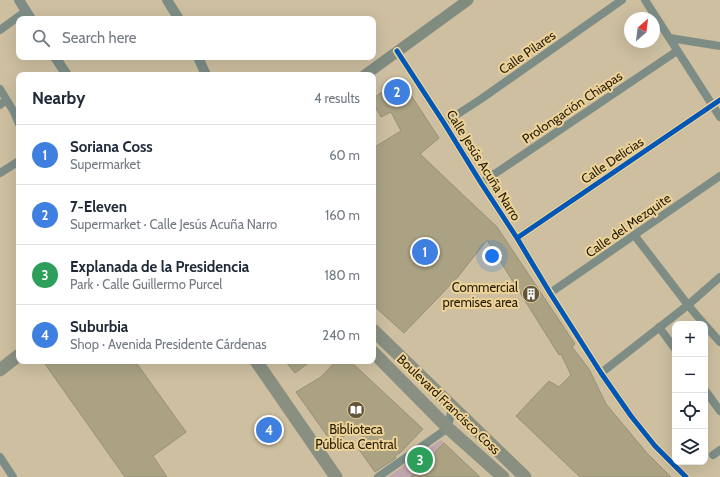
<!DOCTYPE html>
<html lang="en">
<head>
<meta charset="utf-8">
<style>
	body { margin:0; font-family:Cabin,sans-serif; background:#f2f2f3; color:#1f2937 }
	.controls { position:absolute; right:12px; bottom:12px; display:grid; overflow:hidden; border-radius:8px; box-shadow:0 4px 16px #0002 }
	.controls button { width:36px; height:36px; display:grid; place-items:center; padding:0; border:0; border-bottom:1px solid #e0e1e3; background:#fff; color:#1f2937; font:20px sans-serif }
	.compass { position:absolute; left:624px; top:12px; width:36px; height:36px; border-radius:50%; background:#fff; box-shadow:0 4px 16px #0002; rotate:28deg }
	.you { position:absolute; left:492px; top:256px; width:14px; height:14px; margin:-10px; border:3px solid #fff; border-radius:50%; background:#1a73e8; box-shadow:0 0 0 6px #1a73e833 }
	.badge { display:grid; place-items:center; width:26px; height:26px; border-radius:50%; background:#111827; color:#fff; font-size:13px; font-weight:700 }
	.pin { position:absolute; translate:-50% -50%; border:2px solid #fff; box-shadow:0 1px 4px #0006 }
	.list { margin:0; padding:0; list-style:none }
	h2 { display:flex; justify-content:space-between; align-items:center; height:52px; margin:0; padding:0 16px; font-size:17px }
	h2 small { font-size:13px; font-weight:400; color:#747a83 }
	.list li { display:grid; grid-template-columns:26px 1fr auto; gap:12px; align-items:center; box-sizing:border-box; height:60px; padding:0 16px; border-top:1px solid #e0e1e3 }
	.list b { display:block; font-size:15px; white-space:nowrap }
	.list p { margin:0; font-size:13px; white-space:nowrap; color:#747a83 }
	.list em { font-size:13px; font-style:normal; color:#747a83 }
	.icon { flex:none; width:22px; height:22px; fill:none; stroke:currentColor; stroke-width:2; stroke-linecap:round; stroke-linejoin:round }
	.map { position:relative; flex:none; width:720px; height:477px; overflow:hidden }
	.search { position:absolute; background:#fff; box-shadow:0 4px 16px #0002; left:16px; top:16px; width:360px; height:44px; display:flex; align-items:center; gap:10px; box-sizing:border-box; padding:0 14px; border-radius:8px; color:#747a83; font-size:15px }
	.panel { position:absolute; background:#fff; box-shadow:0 4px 16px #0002; left:16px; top:72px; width:360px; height:292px; border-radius:8px }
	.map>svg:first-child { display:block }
</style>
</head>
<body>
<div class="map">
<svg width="720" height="477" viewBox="0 0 720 477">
	<rect width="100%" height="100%" fill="#cdbfa0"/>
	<path fill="#c1a6ae" d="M441 440 444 443 411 477H388Z"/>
	<path fill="#aaa283" stroke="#989177" d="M401 80 439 138 420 154 497 227 575 344 572 347 589 369 606 404 646 452 671 477H580L516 416 549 381 559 387 571 375 561 354 559 355 487 240 457 278 404 333 373 305V148L401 131 391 112 381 117 373 103V98Z
		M49 361H135L186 432 153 456 167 477H125L45 364Z
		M285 361H311L295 373Z
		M336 361H350L423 429 401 452 395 456 396 458 375 472 358 448 366 442 356 428 333 444 296 392 321 377Z
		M444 443 480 477H411Z"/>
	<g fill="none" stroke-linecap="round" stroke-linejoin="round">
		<path stroke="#7d8d86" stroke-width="8" d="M645 0 720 117
			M0 30 26 11
			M670 38 720 46
			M397 51 444 123 481 183 517 238 550 293 601 373 631 416 655 446 686 477
			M0 89 14 112 19 124
			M0 105 6 100
			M444 123 481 99 622 0
			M0 173 19 161
			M481 183 677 51
			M635 236 688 305 704 324
			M517 238 720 100
			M550 293 720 176
			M705 325 720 342
			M659 327 675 349
			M601 373 688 305 720 277
			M705 390 720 411
			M713 455 720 450
			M0 457 13 477
			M378 477 448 428 452 407"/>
		<path stroke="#7d8d86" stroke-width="10" d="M19 0 31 19
			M167 0 179 19
			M55 57 67 75
			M198 57 206 75"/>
		<path stroke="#818c81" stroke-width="11" d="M365 75 468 0"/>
		<path stroke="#898f81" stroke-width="13" d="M373 330 525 477
			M373 352 448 428 503 477
			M256 361 336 477
			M0 370 19 355"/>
		<defs>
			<path id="cycleway" d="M397 51 444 123 481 183 517 238 550 293 601 373 631 416 655 446 686 477
				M517 238 720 100"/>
		</defs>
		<use href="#cycleway" stroke="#eed399" stroke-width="8"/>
		<use href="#cycleway" stroke="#0057b8" stroke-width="5"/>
	</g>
	<defs>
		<symbol id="building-disc" viewBox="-11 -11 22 22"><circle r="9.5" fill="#60553b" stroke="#eed399"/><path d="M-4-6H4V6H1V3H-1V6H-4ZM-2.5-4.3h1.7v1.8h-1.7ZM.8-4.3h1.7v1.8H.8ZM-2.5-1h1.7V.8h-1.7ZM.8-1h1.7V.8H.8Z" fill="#fff"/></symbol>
		<symbol id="library-disc" viewBox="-11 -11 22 22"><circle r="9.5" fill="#60553b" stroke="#eed399"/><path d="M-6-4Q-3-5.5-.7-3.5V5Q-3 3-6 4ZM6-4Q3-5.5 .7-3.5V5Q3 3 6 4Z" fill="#fff"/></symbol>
	</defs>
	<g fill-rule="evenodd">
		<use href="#building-disc" x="521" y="284" width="20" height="20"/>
		<use href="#library-disc" x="346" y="400" width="20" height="20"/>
	</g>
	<g text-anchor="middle" stroke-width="4" stroke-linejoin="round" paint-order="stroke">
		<g font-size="13" fill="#261c05" stroke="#eed399">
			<text transform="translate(527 52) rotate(-35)" y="5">Calle Pilares</text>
			<text transform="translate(572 107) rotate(-34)" y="5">Prolongación Chiapas</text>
			<text transform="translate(612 160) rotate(-34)" y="5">Calle Delicias</text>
			<text transform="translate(484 165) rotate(58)" y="5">Calle Jesús Acuña Narro</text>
			<text transform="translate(628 225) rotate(-35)" y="5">Calle del Mezquite</text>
			<text transform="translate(449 404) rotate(44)" y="5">Boulevard Francisco Coss</text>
		</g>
		<g font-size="13" fill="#261c05" stroke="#eed399" text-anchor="end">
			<text x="518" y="292">Commercial<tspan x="518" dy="15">premises area</tspan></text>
			<text x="356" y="434" text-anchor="middle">Biblioteca<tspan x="356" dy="15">Pública Central</tspan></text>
		</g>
	</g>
</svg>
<div class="controls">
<button>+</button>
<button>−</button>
<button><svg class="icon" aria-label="locate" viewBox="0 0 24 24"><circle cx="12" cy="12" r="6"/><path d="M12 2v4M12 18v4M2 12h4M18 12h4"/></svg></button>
<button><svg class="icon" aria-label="layers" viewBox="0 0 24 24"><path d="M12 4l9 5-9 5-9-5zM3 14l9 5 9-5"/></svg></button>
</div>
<svg class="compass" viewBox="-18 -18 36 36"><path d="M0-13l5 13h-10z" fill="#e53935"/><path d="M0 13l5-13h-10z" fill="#747a83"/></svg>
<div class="you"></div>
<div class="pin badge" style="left:425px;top:252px;background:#3f7fe0">1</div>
<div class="pin badge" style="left:397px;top:92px;background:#3f7fe0">2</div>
<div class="pin badge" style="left:420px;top:460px;background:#2e9e5b">3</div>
<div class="pin badge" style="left:269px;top:430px;background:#3f7fe0">4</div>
<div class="search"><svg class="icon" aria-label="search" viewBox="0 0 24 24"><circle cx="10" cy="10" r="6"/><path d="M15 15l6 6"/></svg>Search here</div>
<section class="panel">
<h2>Nearby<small>4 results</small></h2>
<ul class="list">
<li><span class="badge" style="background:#3f7fe0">1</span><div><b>Soriana Coss</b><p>Supermarket</p></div><em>60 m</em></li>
<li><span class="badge" style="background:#3f7fe0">2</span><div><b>7-Eleven</b><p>Supermarket · Calle Jesús Acuña Narro</p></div><em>160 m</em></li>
<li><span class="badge" style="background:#2e9e5b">3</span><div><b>Explanada de la Presidencia</b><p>Park · Calle Guillermo Purcel</p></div><em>180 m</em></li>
<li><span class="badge" style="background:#3f7fe0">4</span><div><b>Suburbia</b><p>Shop · Avenida Presidente Cárdenas</p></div><em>240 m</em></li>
</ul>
</section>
</div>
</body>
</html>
